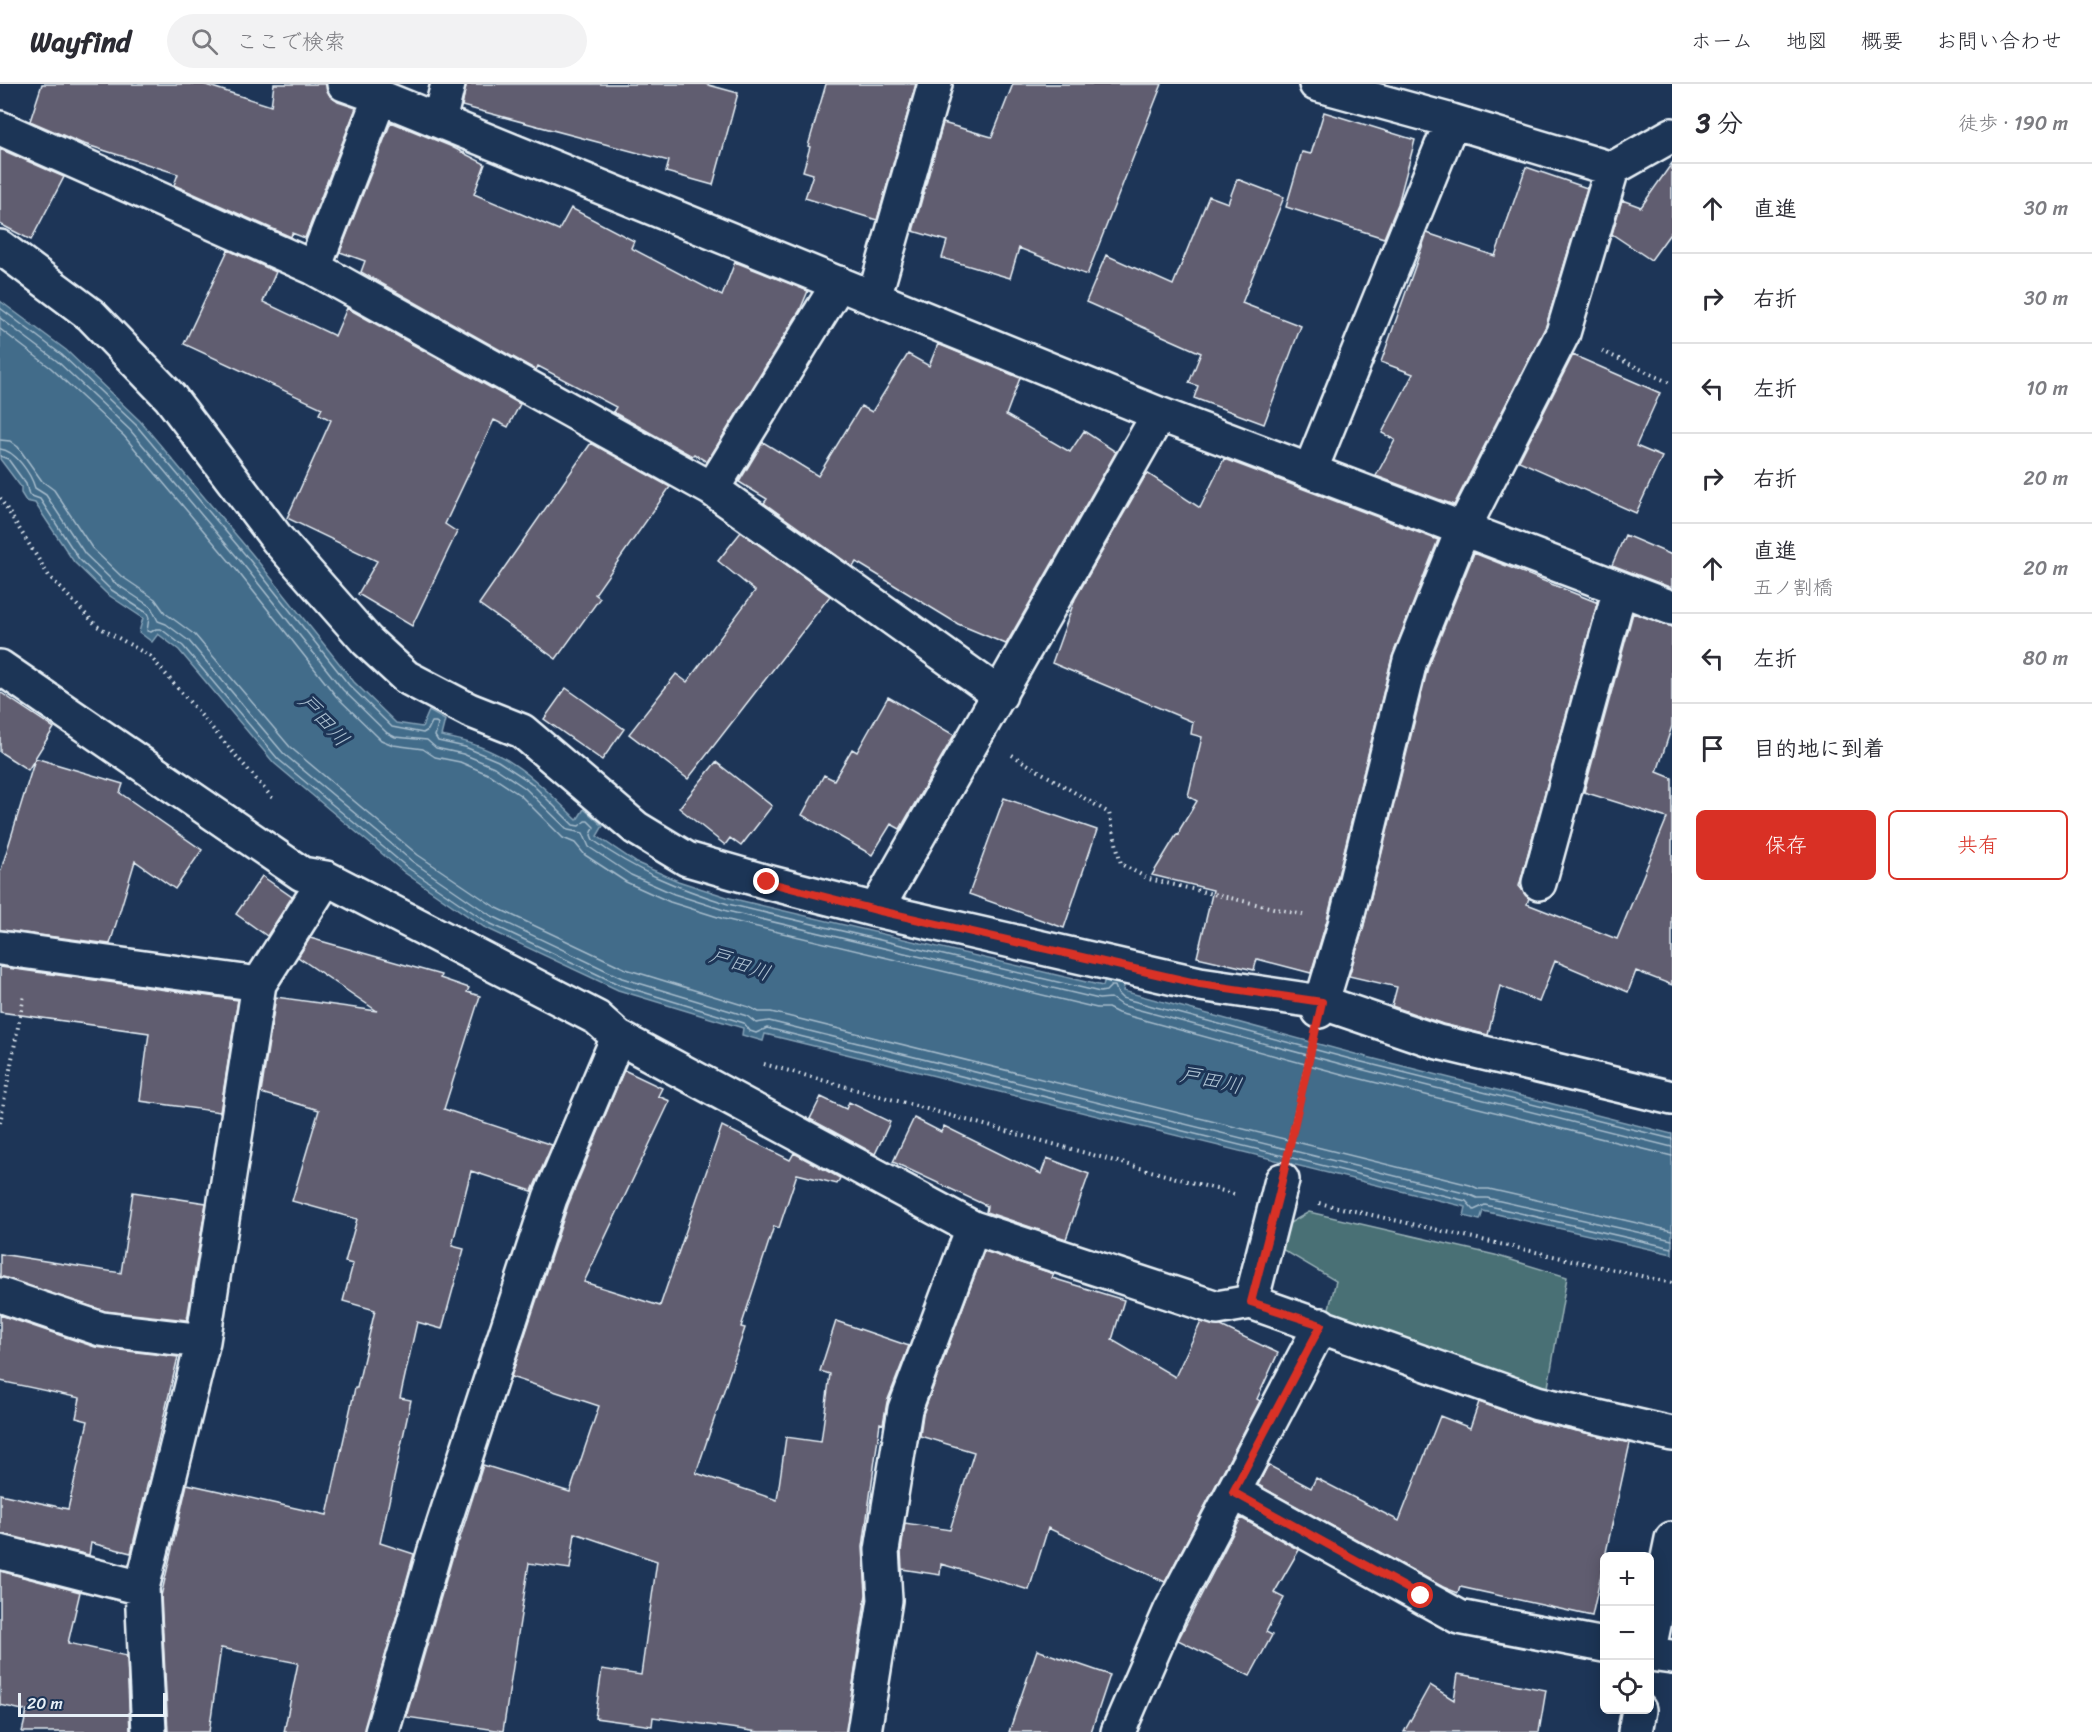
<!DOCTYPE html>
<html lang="ja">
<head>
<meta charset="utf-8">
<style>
	body { margin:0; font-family:Sriracha,"Klee One",sans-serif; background:#f2f2f3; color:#2b2b33 }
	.controls { position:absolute; right:18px; bottom:18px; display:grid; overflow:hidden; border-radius:9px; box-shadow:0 3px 15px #0003 }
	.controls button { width:54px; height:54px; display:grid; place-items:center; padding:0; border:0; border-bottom:2px solid #e1e1e2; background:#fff; color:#2b2b33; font:30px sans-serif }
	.scale { position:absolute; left:18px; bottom:15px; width:148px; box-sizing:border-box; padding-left:6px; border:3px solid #e8f1f8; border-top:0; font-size:16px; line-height:21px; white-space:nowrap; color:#e8f1f8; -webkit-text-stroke:4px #1d3557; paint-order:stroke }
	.stop { position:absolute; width:18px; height:18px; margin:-14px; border:4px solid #d93025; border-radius:50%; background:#fff }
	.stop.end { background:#d93025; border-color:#fff; box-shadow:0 2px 6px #0008 }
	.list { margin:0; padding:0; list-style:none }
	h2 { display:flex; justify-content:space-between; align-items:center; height:78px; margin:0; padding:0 24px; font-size:26px }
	h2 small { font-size:20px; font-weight:400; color:#7c7c81 }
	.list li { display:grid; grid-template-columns:39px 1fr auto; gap:18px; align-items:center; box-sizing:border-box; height:90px; padding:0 24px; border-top:2px solid #e1e1e2 }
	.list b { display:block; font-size:22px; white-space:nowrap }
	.list p { margin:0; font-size:20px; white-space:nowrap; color:#7c7c81 }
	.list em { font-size:20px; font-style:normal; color:#7c7c81 }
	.actions { display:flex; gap:12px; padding:18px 24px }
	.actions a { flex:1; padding:14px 0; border:2px solid #d93025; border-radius:9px; text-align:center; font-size:21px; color:#d93025 }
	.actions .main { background:#d93025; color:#fff }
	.icon { flex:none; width:33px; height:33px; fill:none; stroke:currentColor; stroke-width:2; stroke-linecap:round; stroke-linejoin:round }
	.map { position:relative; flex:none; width:1672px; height:1648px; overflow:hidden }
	header { display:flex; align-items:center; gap:36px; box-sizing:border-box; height:84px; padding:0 30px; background:#fff; border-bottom:2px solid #e1e1e2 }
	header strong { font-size:28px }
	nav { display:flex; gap:33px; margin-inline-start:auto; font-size:21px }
	.search { width:420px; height:54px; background:#f2f2f3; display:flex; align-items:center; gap:15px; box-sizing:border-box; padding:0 21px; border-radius:33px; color:#7c7c81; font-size:22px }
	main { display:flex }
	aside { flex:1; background:#fff }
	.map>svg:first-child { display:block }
</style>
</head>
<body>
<header>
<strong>Wayfind</strong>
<div class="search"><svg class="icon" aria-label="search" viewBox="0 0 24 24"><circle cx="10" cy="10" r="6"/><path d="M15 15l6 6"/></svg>ここで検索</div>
<nav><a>ホーム</a><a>地図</a><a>概要</a><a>お問い合わせ</a></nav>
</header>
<main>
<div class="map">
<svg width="1672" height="1648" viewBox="0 0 1672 1648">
	<rect width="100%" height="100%" fill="#1d3557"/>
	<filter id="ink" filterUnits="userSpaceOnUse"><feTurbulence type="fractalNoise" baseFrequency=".0167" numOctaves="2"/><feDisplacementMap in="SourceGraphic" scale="12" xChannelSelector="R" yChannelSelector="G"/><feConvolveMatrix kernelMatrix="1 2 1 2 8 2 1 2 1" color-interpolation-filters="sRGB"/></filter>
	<g filter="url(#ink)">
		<path fill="#487075" stroke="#98b0b6" stroke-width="1.5" d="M1309 1128 1495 1171 1567 1193 1547 1309 1328 1228 1336 1197 1275 1161 1281 1144Z"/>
		<path fill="#426c8a" stroke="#84a1b6" stroke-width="1.5" d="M0 217 66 266 140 337 252 470 354 598 396 639 422 643 429 627 445 636 441 652C506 664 532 692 577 736L584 725 603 742 597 752 637 779 678 797 730 814 1103 902 1105 894 1125 898 1123 907 1355 970 1672 1050V1170L1483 1127 1480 1136 1464 1132 1466 1123 765 950 763 957 742 951 743 944 618 906 484 843 405 789 274 679 179 566 158 550 152 558 139 548 143 534 107 510 74 478 35 419 26 417 21 409V403L0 375Z"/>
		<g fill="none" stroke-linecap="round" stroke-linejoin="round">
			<path stroke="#a6bccc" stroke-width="1.5" d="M0 224 62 271 136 341 248 474 349 601 392 643 423 649 428 646 432 638H436L438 641 435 652 438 657 465 663 498 677 530 698 573 741 579 742 585 737H588L594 743 591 751 593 756C635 787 680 805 728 820L1100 908 1106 907 1111 902H1115L1118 910 1122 914 1354 976 1672 1055
				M0 234 57 277 130 346 242 479 343 606 387 649 395 653 427 656 436 664 463 670 494 683 525 704 568 746 583 749 589 763 631 791 674 810 727 827 1099 915 1111 914 1121 921 1352 983 1672 1063
				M0 245 51 284 124 352 235 484 336 612 381 656 393 661 423 665 435 673 460 678 490 691 520 711 563 754 575 759 585 771 626 798 670 818 724 835 1097 924H1108L1118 929 1349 992 1672 1072
				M0 356 10 357 18 363 42 397 54 406 92 464 121 492 155 515 165 529 195 551 290 663 418 771 495 823 626 885 749 923 759 928H771L1470 1101 1479 1105H1489L1672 1147
				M0 365C15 366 31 390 35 404L46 411 85 470 115 499 151 523 158 537 166 540 189 557 284 670 413 778 490 831 622 894 747 932 756 939 769 937 1468 1110 1477 1114H1487L1672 1156
				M0 372 8 375 26 400 29 411 40 415 79 475 110 505 147 529 149 534 147 547 151 548 156 545H161L183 562 278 675 408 784 487 838 620 901 744 939 750 947 756 949 767 944 1466 1117 1474 1126 1485 1121 1672 1164"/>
		</g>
		<path fill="#615d6f" stroke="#e8f1f8" stroke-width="1.5" d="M42 0H203L271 22 274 0H326L330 12 338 18 356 24 305 154 292 149 291 153 174 101 178 90 81 59 30 37Z
			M466 0H705L738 9 713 101 666 88 669 77 462 22Z
			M826 0H916L877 136 805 114 813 90 803 87 810 63 808 62Z
			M1013 0H1162L1087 191 1019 164 1010 194 942 174 947 157 913 147 943 39 992 53Z
			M1324 28 1415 56 1398 120 1384 154 1286 123 1302 68 1311 70Z
			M391 38 450 62 485 80 474 110 559 146 571 124 634 157 631 164 722 212 735 178 808 207 800 226 707 378 694 370 692 372 613 328 616 323 538 282 536 286 361 188 365 177 340 168Z
			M0 65 64 93 31 156 0 140Z
			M1672 79V147L1651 176 1612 150 1622 116 1641 123Z
			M1526 83 1587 104 1546 242 1454 421 1376 392 1395 356 1382 349 1413 290 1381 278 1427 149 1495 172Z
			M1237 95 1284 113 1242 219 1301 242 1264 340 1194 314 1198 302 1189 299 1201 269 1086 218 1106 171 1173 201 1209 112 1228 119Z
			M228 166 276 188 263 218 335 252 347 224 520 320 508 343 494 336 445 440 457 448 412 542 358 510 377 477 287 434 331 336 319 330 322 324 184 260Z
			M938 260 1020 294 1006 331 1070 368 1084 347 1116 368 1006 560 958 540 858 479 856 478 853 483 764 419 767 415 739 398 763 358 818 392 861 322 872 328 908 270 929 282Z
			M1573 271 1660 309 1636 362 1662 373 1636 429 1519 377Z
			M591 359 670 403 595 510 600 514 556 575 479 520Z
			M1224 375 1438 456 1392 573 1327 836 1311 889 1257 875 1254 886 1197 873 1213 806 1152 791 1177 750 1179 751 1180 745 1197 717 1188 712 1202 653 1191 650 1193 638 1052 579 1075 515 1147 389 1200 424Z
			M741 448 830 512 688 695 629 650 676 590 687 598 755 507 718 477Z
			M1625 451 1672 471V504L1612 481Z
			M1474 469 1596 518 1598 516 1519 802 1529 814 1527 820 1617 855 1667 734 1584 708 1633 529 1672 542V642L1657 688 1672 694V901L1636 887 1628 908 1555 877 1539 918 1500 902 1488 951 1443 940 1392 922 1397 903 1349 892 1363 845 1428 583Z
			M566 604 624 645 602 676 544 635Z
			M0 608 54 644 35 674 123 700 120 709 202 766 175 805 135 777 110 860 0 846V789L35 675 28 686 0 668Z
			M888 613 954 651 900 745 891 740 872 771 802 731 824 691 834 696 852 665 857 668Z
			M716 678 772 722 741 762 730 754 725 761 679 724Z
			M1004 714 1097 746 1064 844 969 810Z
			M262 792 292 813 267 852 236 830Z
			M310 854 441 891 440 894 469 904 467 908 480 912 444 1025 552 1061 532 1107 471 1087 452 1162 464 1165 442 1245 417 1238 400 1314 411 1316 380 1459 414 1470 364 1648H284L298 1579 221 1564 209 1648H168L161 1512 187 1400 327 1431 355 1304H357L375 1226 343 1217 353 1180 345 1178 357 1135 292 1117 319 1026 261 1009 276 913 377 927 298 873Z
			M0 883 238 916 220 1028 140 1017 149 949 0 928Z
			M624 986 662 1004 658 1012 670 1017 584 1198 660 1222 722 1042 790 1076 794 1069 840 1094 837 1100 797 1090 779 1144 774 1142 741 1243 745 1244 696 1389 777 1416 786 1353 821 1358 830 1290 820 1287 836 1237 909 1262 887 1318 883 1340 880 1339 863 1463 866 1510 846 1648H759L653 1633 652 1642 595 1634 602 1585 641 1591 657 1477 575 1449 570 1485 529 1479 503 1647 406 1633 452 1475 458 1457H459L483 1381 570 1408 599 1322 511 1293 568 1121Z
			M821 1013 846 1025 849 1018 890 1038 875 1070 810 1035Z
			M914 1034 941 1048 944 1042 1041 1090 1047 1074 1089 1090 1066 1155 986 1128 987 1122 893 1078Z
			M133 1108 206 1119 187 1236 105 1227 0 1193V1170L121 1189Z
			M984 1167 1054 1190 1052 1194 1124 1216 1112 1256 1175 1293 1201 1238 1221 1242 1278 1269 1257 1315 1260 1317 1165 1498 1048 1444 1029 1506 941 1480 940 1491 902 1485 901 1467 905 1439 950 1446 974 1368 920 1352 923 1330Z
			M0 1231 95 1263 178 1273 131 1469 91 1459 89 1471 0 1450V1410L68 1425 88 1337 76 1334 80 1314 0 1297Z
			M1479 1318 1533 1337 1630 1359 1592 1532 1460 1503 1458 1509 1443 1503 1258 1401 1268 1381 1311 1404 1316 1394 1399 1437 1440 1332 1470 1344Z
			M1241 1434 1299 1466 1274 1509 1284 1514 1266 1548 1272 1551 1250 1592 1178 1556Z
			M0 1487 80 1508 68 1559 127 1572 130 1648H22L27 1627 0 1621Z
			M1037 1566 1110 1591 1091 1648H1009Z
			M1458 1590 1546 1606 1539 1648H1404L1430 1601 1454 1616Z"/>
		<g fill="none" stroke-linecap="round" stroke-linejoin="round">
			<defs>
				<path id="minor" d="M344 0 380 13 1159 330 1672 524
					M1316 0 1452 37
					M439 37 448 0
					M0 44 314 184 712 405 1000 611
					M0 163 91 231 170 313 278 456 367 557 406 593 469 626 522 647 636 744 687 775 767 798 876 826 1200 900 1321 918 1438 958 1672 1014
					M314 184 380 13
					M874 214 935 0
					M1310 387 1452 37 1612 85 1672 51
					M712 405 839 199
					M0 583 302 790 326 794 597 934 618 953 973 1144 1217 1224 1251 1218 1537 1319 1672 1350
					M1539 799 1620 505
					M876 826 1159 330
					M0 864 259 900
					M1319 927 1345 841 1410 577 1463 445 1563 249 1612 85
					M0 1211 101 1245 203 1257
					M1251 1218 1282 1096
					M1233 1408 1459 1533 1604 1561
					M0 1468 142 1504
					M1650 1570 1672 1573
					M149 1648 142 1504 203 1257 259 900 326 794
					M382 1648 434 1469 550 1114 618 953
					M864 1648 885 1516 882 1466 905 1325 973 1144
					M1118 1648 1170 1528 1321 1241"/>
				<path id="major" d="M1650 1560 1672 1455
					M1635 1648 1639 1626"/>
			</defs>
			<use href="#minor" stroke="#e8f1f8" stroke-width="38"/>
			<use href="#major" stroke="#e8f1f8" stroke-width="38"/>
			<path stroke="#e8f1f8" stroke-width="4" stroke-dasharray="1.5 4.5" stroke-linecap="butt" d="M1602 267 1672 300
				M0 414 49 492 97 542 150 572 275 717
				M1012 671 1109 729 1121 780 1149 795 1303 831
				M764 980 1234 1110
				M0 1039 24 911
				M1290 1056 1310 966
				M1319 1119 1672 1199"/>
			<use href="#minor" stroke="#1d3557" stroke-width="33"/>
			<use href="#major" stroke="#1d3557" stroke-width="33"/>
		</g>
	</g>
	<g fill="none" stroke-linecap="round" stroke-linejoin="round" filter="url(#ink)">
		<path stroke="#d93025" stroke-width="8" d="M767 798 876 826 1200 900 1322 918 1279 1110 1251 1218 1321 1241 1233 1408 1421 1512"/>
	</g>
	<g text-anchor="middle" stroke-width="6" stroke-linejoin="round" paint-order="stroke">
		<g font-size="21" font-style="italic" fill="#aec2d2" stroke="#1d3557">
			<text transform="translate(324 636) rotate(47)" y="7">戸田川</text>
			<text transform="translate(740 880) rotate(19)" y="7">戸田川</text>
			<text transform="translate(1211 996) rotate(12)" y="7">戸田川</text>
		</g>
	</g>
</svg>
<div class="controls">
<button>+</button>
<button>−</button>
<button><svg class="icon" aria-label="locate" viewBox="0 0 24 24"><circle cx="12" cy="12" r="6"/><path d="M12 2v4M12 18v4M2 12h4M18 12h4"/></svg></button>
</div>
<div class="scale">20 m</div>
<div class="stop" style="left:1421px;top:1512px"></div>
<div class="stop end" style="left:767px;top:798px"></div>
</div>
<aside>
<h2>3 分<small>徒歩 · 190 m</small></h2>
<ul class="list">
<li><svg class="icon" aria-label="ahead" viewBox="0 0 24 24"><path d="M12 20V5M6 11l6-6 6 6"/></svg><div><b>直進</b></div><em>30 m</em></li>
<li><svg class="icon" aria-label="right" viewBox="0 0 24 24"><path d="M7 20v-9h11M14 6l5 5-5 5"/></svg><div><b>右折</b></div><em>30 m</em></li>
<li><svg class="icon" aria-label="left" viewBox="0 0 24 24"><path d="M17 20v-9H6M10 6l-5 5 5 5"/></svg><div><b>左折</b></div><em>10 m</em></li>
<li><svg class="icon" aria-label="right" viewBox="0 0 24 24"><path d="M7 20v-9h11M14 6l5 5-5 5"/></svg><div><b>右折</b></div><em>20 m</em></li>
<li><svg class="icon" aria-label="ahead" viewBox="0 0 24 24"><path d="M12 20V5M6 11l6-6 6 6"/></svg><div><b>直進</b><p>五ノ割橋</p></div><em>20 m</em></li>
<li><svg class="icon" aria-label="left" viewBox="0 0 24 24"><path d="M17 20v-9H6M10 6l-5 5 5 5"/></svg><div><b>左折</b></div><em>80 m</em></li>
<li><svg class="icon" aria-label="arrive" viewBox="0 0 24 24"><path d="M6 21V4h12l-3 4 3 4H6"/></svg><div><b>目的地に到着</b></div></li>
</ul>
<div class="actions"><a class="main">保存</a><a>共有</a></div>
</aside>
</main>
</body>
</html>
